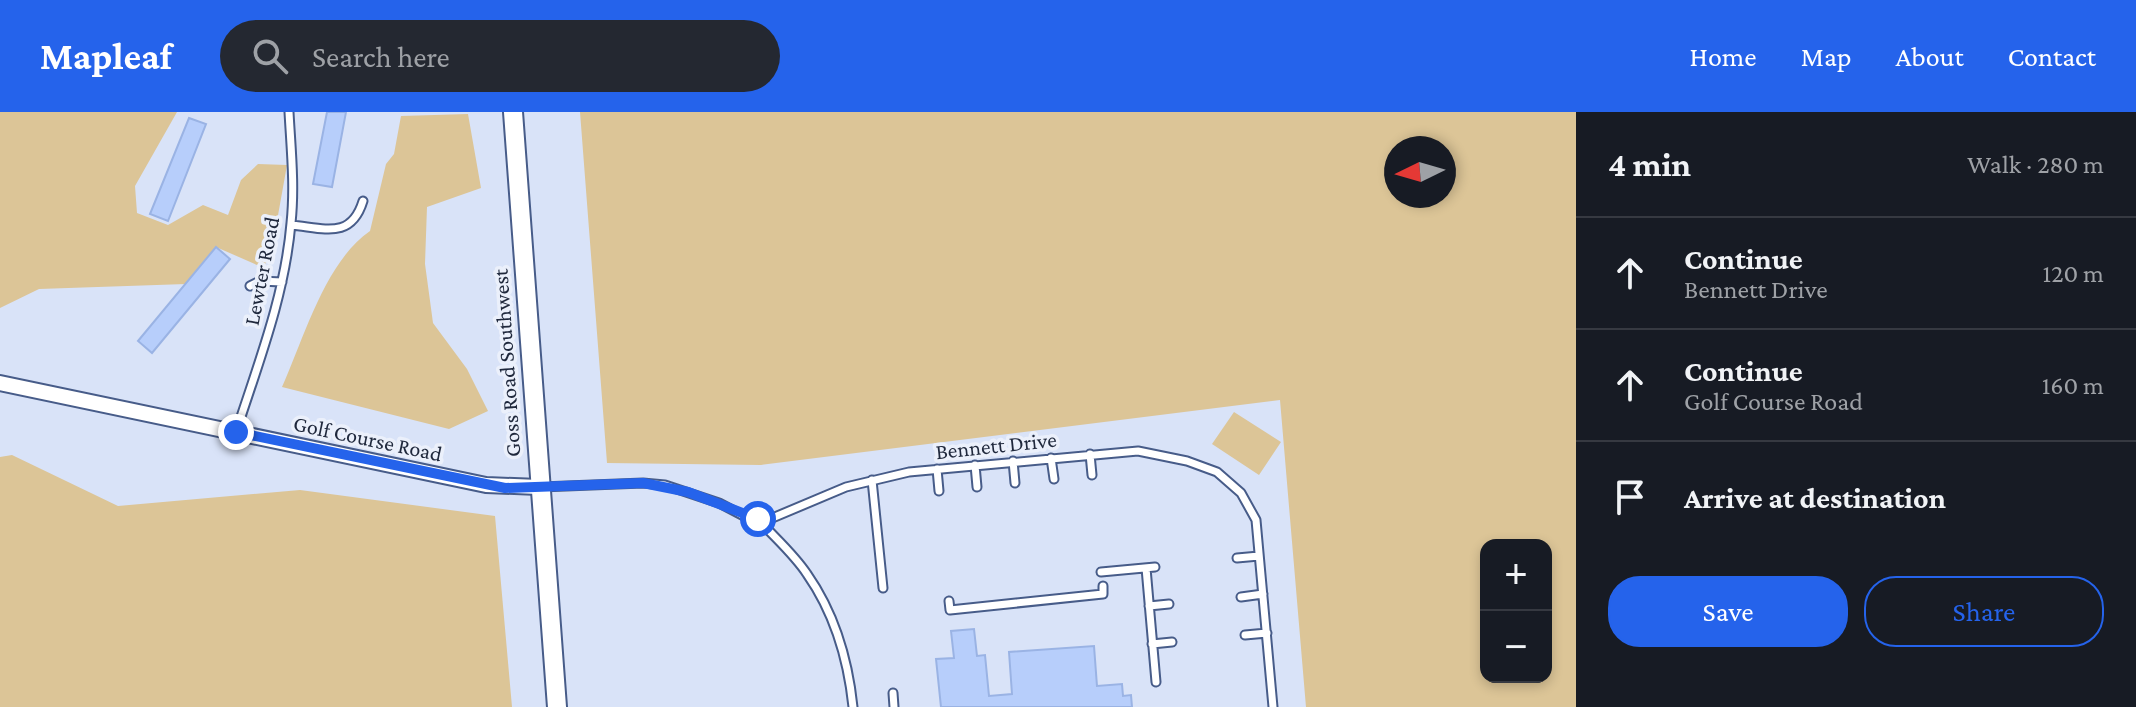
<!DOCTYPE html>
<html lang="en">
<head>
<meta charset="utf-8">
<style>
	body { margin:0; font-family:"Crimson Pro",serif; background:#242831; color:#f1f3f6 }
	.controls { position:absolute; right:24px; bottom:24px; display:grid; overflow:hidden; border-radius:16px; box-shadow:0 4px 12px #0003 }
	.controls button { width:72px; height:72px; display:grid; place-items:center; padding:0; border:0; border-bottom:2px solid #363941; background:#171b24; color:#f1f3f6; font:40px sans-serif }
	.compass { position:absolute; left:1384px; top:24px; width:72px; height:72px; border-radius:50%; background:#171b24; box-shadow:0 4px 12px #0003; rotate:265deg }
	.stop { position:absolute; width:24px; height:24px; margin:-18px; border:6px solid #2563eb; border-radius:50%; background:#fff }
	.stop.end { background:#2563eb; border-color:#fff; box-shadow:0 2px 8px #0008 }
	.list { margin:0; padding:0; list-style:none }
	h2 { display:flex; justify-content:space-between; align-items:center; height:104px; margin:0; padding:0 32px; font-size:34px }
	h2 small { font-size:26px; font-weight:400; color:#9ea1a6 }
	.list li { display:grid; grid-template-columns:52px 1fr auto; gap:24px; align-items:center; box-sizing:border-box; height:112px; padding:0 32px; border-top:2px solid #363941 }
	.list b { display:block; font-size:30px; white-space:nowrap }
	.list p { margin:0; font-size:26px; white-space:nowrap; color:#9ea1a6 }
	.list em { font-size:26px; font-style:normal; color:#9ea1a6 }
	.actions { display:flex; gap:16px; padding:24px 32px }
	.actions a { flex:1; padding:18px 0; border:2px solid #2563eb; border-radius:32px; text-align:center; font-size:28px; color:#2563eb }
	.actions .main { background:#2563eb; color:#fff }
	.icon { flex:none; width:44px; height:44px; fill:none; stroke:currentColor; stroke-width:2; stroke-linecap:round; stroke-linejoin:round }
	.map { position:relative; flex:none; width:1576px; height:595px; overflow:hidden }
	header { display:flex; align-items:center; gap:48px; box-sizing:border-box; height:112px; padding:0 40px; background:#2563eb; color:#fff }
	header strong { font-size:38px }
	nav { display:flex; gap:44px; margin-inline-start:auto; font-size:28px }
	.search { width:560px; height:72px; background:#242831; display:flex; align-items:center; gap:20px; box-sizing:border-box; padding:0 28px; border-radius:44px; color:#9ea1a6; font-size:30px }
	main { display:flex }
	aside { flex:1; background:#171b24 }
	.map>svg:first-child { display:block }
</style>
</head>
<body>
<header>
<strong>Mapleaf</strong>
<div class="search"><svg class="icon" aria-label="search" viewBox="0 0 24 24"><circle cx="10" cy="10" r="6"/><path d="M15 15l6 6"/></svg>Search here</div>
<nav><a>Home</a><a>Map</a><a>About</a><a>Contact</a></nav>
</header>
<main>
<div class="map">
<svg width="1576" height="595" viewBox="0 0 1576 595">
	<rect width="100%" height="100%" fill="#d9e3f8"/>
	<path fill="#dcc597" fill-rule="evenodd" d="M0 0H177L135 74 137 101 168 113 203 93 228 103 241 68 258 52 287 53 275 120 264 156 216 135 186 172 39 177 0 196Z
		M580 0H1576V595H1306L1280 288 761 353 607 351ZM1396 36H1444V84H1396ZM1486 433H1546V565H1486Z
		M468 2 481 76 427 95 425 152 433 211 467 257 488 299 449 317 282 275C304 226 325 150 370 119L386 52 394 42 401 4Z
		M1234 300 1281 330 1259 363 1212 332Z
		M12 343 118 394 300 378 495 404 512 595H0V345Z"/>
	<path fill="#b7cefb" stroke="#9ab3e4" stroke-width="2" d="M327 0H346L332 75 313 72Z
		M189 6 206 12 168 109 150 102Z
		M216 135 230 147 152 241 138 229Z
		M974 517 977 544 985 543 989 584 1012 582 1009 540 1094 534 1097 574 1122 572 1123 584 1131 583 1132 595H941L936 547 954 546 951 519Z"/>
	<g fill="none" stroke-linecap="round" stroke-linejoin="round">
		<defs>
			<path id="service" d="M291 113C324 116 351 128 363 89
				M250 174 260 169 282 170
				M236 320C258 252 285 183 291 111 295 74 291 37 289 0
				M1090 342 1092 363
				M1051 346 1054 367
				M1013 349 1015 371
				M975 353 977 375
				M937 357 939 379
				M872 368 883 476
				M541 375 643 371 665 373 719 391 744 404 770 407 846 375 909 360 1138 339 1187 349 1217 360 1241 381 1256 408 1273 595
				M758 407C774 425 794 442 807 462 835 502 848 547 853 595
				M1237 446 1259 444
				M1146 456 1156 570
				M1101 460 1155 455
				M1241 485 1263 482
				M949 489 950 498 1103 482V474
				M1149 494 1169 492
				M1245 523 1267 521
				M1152 532 1172 530
				M893 581 894 595"/>
			<path id="minor" d="M0 271 486 373 539 375"/>
			<path id="tertiary" d="M513 0 557 595"/>
		</defs>
		<use href="#service" stroke="#475c89" stroke-width="11"/>
		<use href="#minor" stroke="#475c89" stroke-width="18"/>
		<use href="#tertiary" stroke="#475c89" stroke-width="22"/>
		<use href="#service" stroke="#fff" stroke-width="7"/>
		<use href="#minor" stroke="#fff" stroke-width="14"/>
		<use href="#tertiary" stroke="#fff" stroke-width="18"/>
	</g>
	<g fill="none" stroke-linecap="round" stroke-linejoin="round">
		<path stroke="#2563eb" stroke-width="10" d="M236 320 505 376 643 371 688 380 758 407"/>
	</g>
	<g text-anchor="middle" stroke-width="7" stroke-linejoin="round" paint-order="stroke">
		<g font-size="22" fill="#1f283c" stroke="#ebf0fb">
			<text transform="translate(261 159) rotate(-79)" y="8">Lewter Road</text>
			<text transform="translate(506 251) rotate(-94)" y="8">Goss Road Southwest</text>
			<text transform="translate(368 326) rotate(12)" y="8">Golf Course Road</text>
			<text transform="translate(996 333) rotate(-6)" y="8">Bennett Drive</text>
		</g>
	</g>
</svg>
<div class="controls">
<button>+</button>
<button>−</button>
</div>
<svg class="compass" viewBox="-18 -18 36 36"><path d="M0-13l5 13h-10z" fill="#e53935"/><path d="M0 13l5-13h-10z" fill="#9ea1a6"/></svg>
<div class="stop" style="left:758px;top:407px"></div>
<div class="stop end" style="left:236px;top:320px"></div>
</div>
<aside>
<h2>4 min<small>Walk · 280 m</small></h2>
<ul class="list">
<li><svg class="icon" aria-label="ahead" viewBox="0 0 24 24"><path d="M12 20V5M6 11l6-6 6 6"/></svg><div><b>Continue</b><p>Bennett Drive</p></div><em>120 m</em></li>
<li><svg class="icon" aria-label="ahead" viewBox="0 0 24 24"><path d="M12 20V5M6 11l6-6 6 6"/></svg><div><b>Continue</b><p>Golf Course Road</p></div><em>160 m</em></li>
<li><svg class="icon" aria-label="arrive" viewBox="0 0 24 24"><path d="M6 21V4h12l-3 4 3 4H6"/></svg><div><b>Arrive at destination</b></div></li>
</ul>
<div class="actions"><a class="main">Save</a><a>Share</a></div>
</aside>
</main>
</body>
</html>
